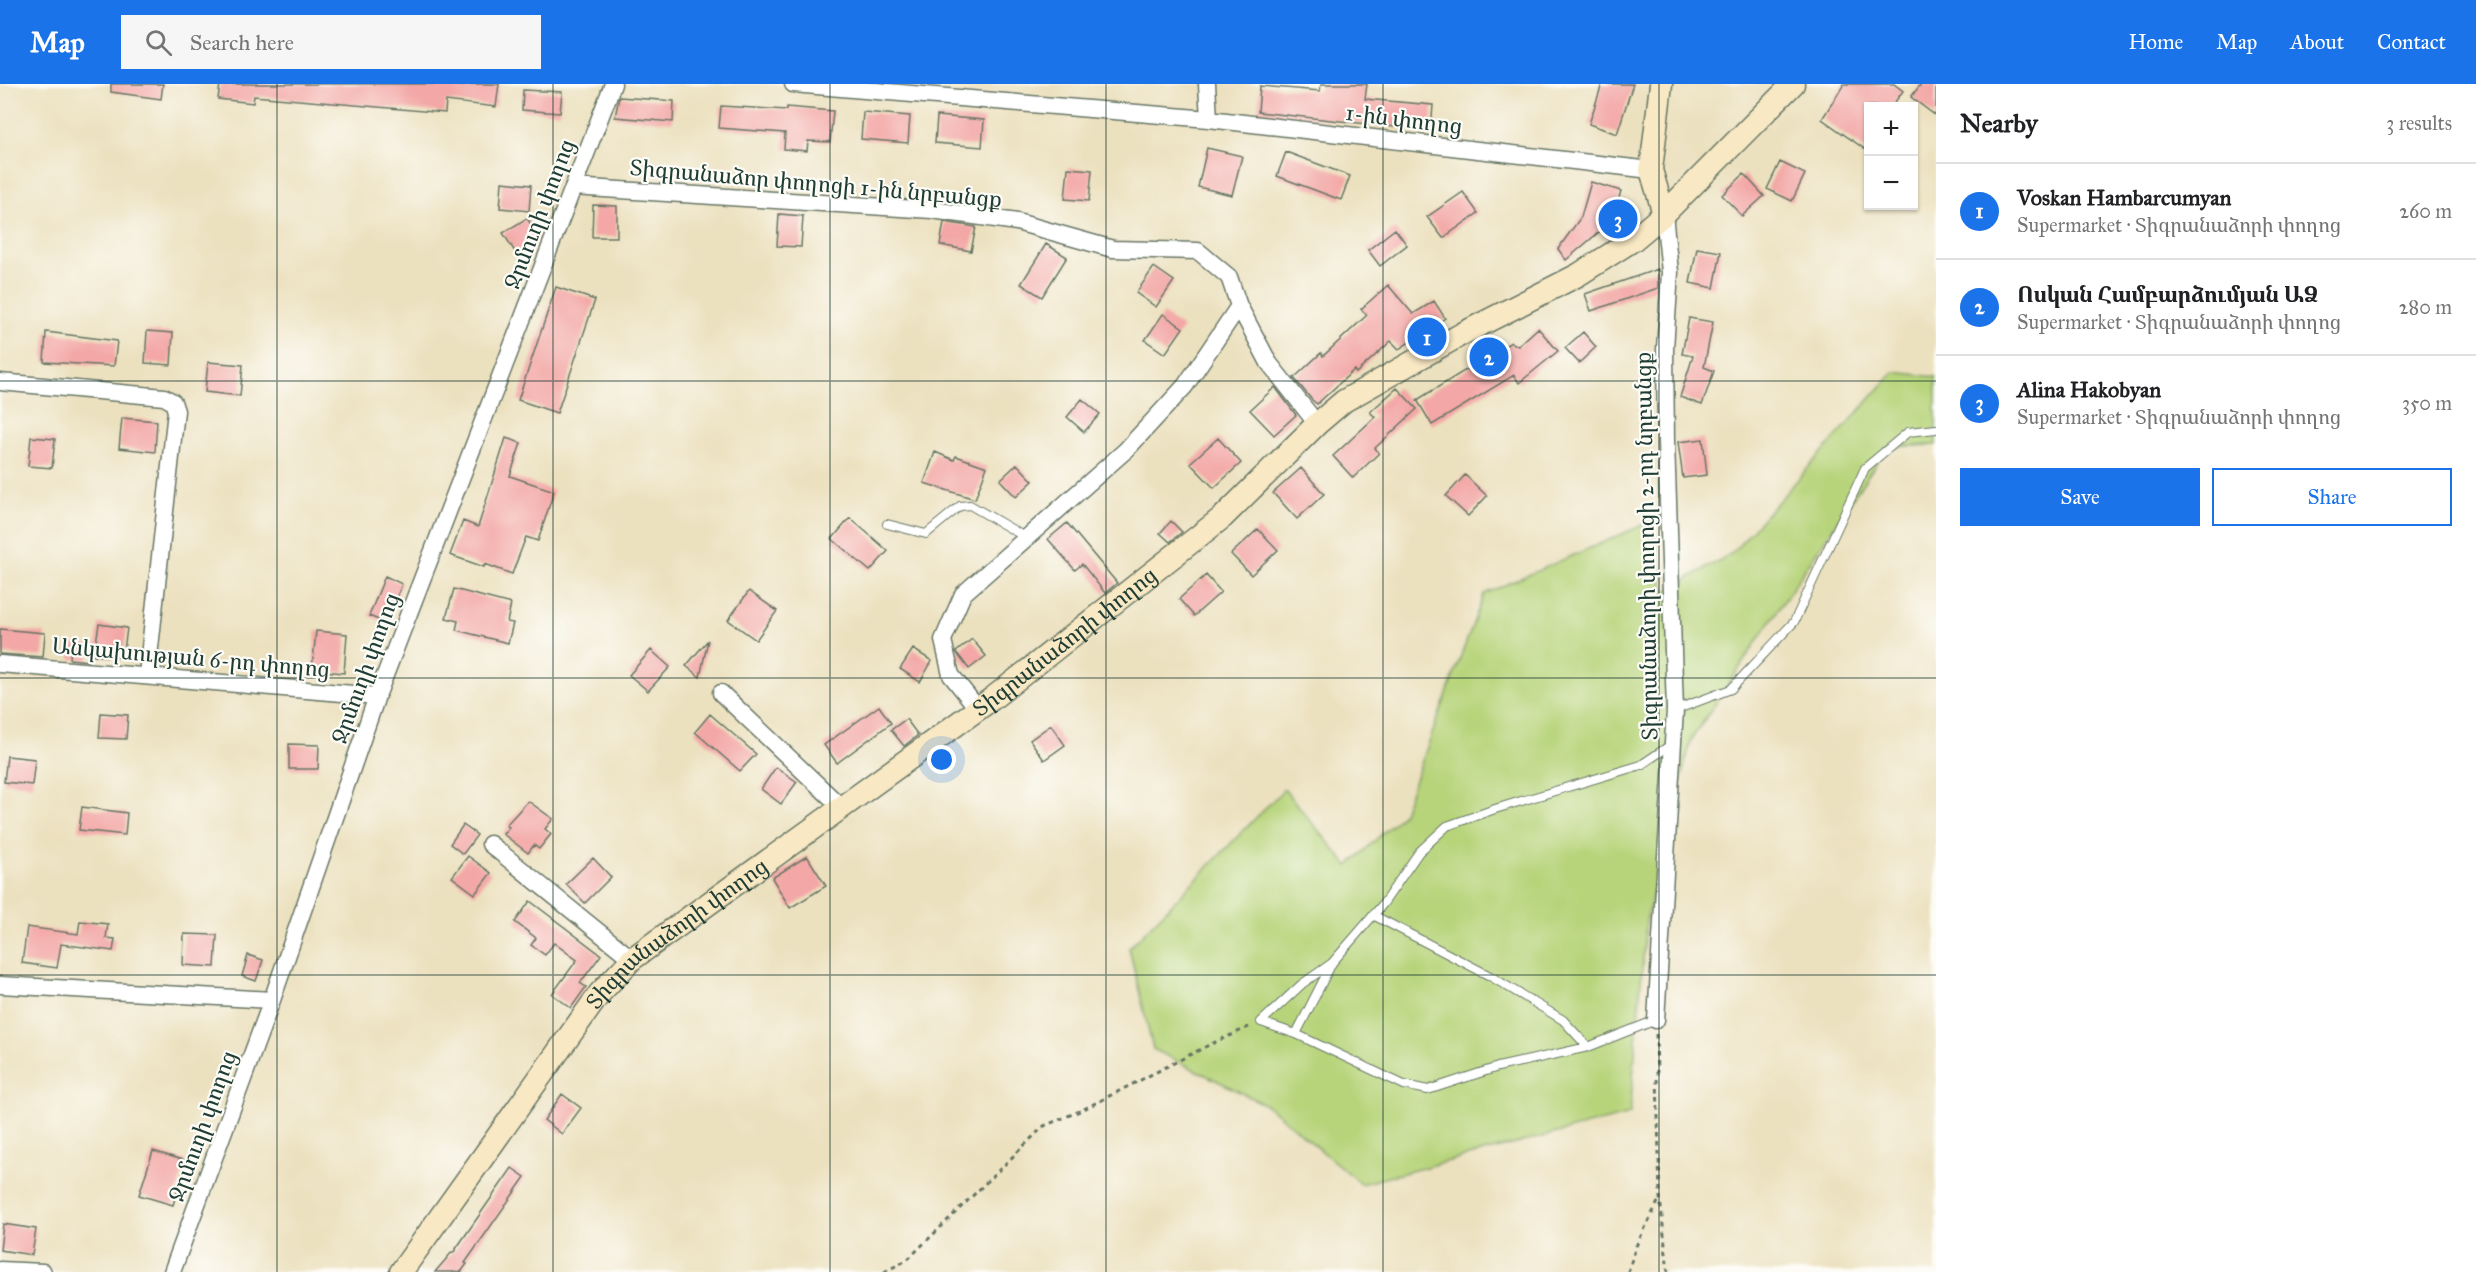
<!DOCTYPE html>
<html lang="en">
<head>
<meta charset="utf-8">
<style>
	body { margin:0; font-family:"IM FELL Great Primer","Noto Serif Armenian",serif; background:#f6f6f6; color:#202124 }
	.controls { position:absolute; right:18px; top:18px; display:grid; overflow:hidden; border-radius:0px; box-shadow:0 2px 4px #0004 }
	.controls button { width:54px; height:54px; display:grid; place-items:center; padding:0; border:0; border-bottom:2px solid #e0e0e0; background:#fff; color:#202124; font:30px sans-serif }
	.you { position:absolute; left:942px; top:676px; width:21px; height:21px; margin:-15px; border:4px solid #fff; border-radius:50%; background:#1a73e8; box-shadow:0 0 0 9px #1a73e833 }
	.badge { display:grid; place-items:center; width:39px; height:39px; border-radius:50%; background:#1a73e8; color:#fff; font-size:20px; font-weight:700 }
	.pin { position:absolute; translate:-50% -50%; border:3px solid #fff; box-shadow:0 2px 6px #0006 }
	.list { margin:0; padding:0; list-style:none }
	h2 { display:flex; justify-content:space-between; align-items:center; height:78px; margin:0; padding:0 24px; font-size:26px }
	h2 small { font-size:20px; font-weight:400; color:#757577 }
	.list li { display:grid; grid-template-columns:39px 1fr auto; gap:18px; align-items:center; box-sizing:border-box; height:96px; padding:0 24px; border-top:2px solid #e0e0e0 }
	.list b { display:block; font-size:22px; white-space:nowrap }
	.list p { margin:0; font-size:20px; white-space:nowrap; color:#757577 }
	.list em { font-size:20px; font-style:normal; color:#757577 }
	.actions { display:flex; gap:12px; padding:18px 24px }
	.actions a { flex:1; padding:14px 0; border:2px solid #1a73e8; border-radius:0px; text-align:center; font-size:21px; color:#1a73e8 }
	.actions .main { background:#1a73e8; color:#fff }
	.icon { flex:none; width:33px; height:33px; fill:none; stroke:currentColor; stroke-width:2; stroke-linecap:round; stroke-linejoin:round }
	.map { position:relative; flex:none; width:1936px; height:1188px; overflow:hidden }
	header { display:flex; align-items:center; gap:36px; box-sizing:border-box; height:84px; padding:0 30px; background:#1a73e8; color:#fff }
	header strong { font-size:28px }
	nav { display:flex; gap:33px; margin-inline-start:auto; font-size:21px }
	.search { width:420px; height:54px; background:#f6f6f6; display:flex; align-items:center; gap:15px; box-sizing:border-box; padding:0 21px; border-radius:0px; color:#757577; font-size:22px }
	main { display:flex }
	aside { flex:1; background:#fff }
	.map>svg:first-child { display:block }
</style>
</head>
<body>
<header>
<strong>Map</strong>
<div class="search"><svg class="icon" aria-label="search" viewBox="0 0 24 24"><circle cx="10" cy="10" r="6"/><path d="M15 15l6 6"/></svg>Search here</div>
<nav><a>Home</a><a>Map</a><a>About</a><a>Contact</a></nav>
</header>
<main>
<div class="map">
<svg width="1936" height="1188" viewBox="0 0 1936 1188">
	<rect width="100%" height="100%" fill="#fdfcf7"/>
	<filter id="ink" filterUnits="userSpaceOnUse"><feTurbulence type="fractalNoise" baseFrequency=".0167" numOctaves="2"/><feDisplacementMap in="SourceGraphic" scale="12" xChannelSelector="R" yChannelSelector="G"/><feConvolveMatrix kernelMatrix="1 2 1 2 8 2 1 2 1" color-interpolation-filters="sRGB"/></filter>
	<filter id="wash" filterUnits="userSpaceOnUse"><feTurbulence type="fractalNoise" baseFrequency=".008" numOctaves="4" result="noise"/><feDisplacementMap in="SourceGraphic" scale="24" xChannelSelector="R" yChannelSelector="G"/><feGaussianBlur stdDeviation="1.35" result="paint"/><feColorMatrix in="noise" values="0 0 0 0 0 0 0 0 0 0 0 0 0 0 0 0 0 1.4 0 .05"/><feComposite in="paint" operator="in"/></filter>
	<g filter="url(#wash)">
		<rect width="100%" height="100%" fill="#ece1bf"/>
		<path fill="#b7d47a" stroke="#6b8857" stroke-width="1.5" d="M1894 288 1936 293V361L1887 363 1691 656 1646 837 1630 1030 1361 1100 1268 1022 1153 965 1129 864 1284 705 1348 782 1402 731 1484 510 1652 437 1665 508 1732 469Z"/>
		<g id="blocks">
			<path fill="#f3a7a6" d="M111 0H163L161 15 111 8Z
				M220 0H444L463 2V0H499L496 23 446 17 445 29 254 12 253 19 218 15Z
				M1321 0H1367L1365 15 1433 21 1431 47 1258 28 1260 2 1320 7Z
				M1602 0H1633L1617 50 1589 40Z
				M1844 0H1894L1903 7 1892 22H1869V68L1822 35Z
				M1921 0H1936V32L1911 13Z
				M523 6 562 8 560 29 522 26Z
				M619 13 674 17 673 38 615 33Z
				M721 22 787 26V23L833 27 830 58 808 57 807 67 784 65 785 49 719 44Z
				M863 28 910 32 908 59 861 55Z
				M937 32 984 36 982 63 935 59Z
				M1207 64 1242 72 1232 111 1198 103Z
				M1286 68 1350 92 1341 116 1277 92Z
				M1780 78 1805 90 1792 117 1767 105Z
				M1068 84 1092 86 1089 117 1065 115Z
				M1744 90 1764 112 1742 132 1722 111Z
				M502 98 531 101 529 127 500 124Z
				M1591 98 1621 107 1612 137 1566 176 1558 165 1581 133Z
				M1463 108 1478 129 1443 154 1427 133Z
				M593 121 617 122V153H592Z
				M779 130 803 132 801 163 777 162Z
				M527 134 541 156 517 171 503 149Z
				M944 138 976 143 971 167 940 161Z
				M1395 145 1407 161 1380 182 1368 166Z
				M1046 160 1067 173 1042 213 1021 200Z
				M1697 164 1721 168 1714 204 1690 199Z
				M1154 183 1174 197 1156 223 1136 209Z
				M1658 185V204L1591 227 1585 210Z
				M1388 201 1413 230 1434 217 1445 234 1399 265 1391 257 1356 289 1354 286 1317 320 1312 316 1294 294 1321 269 1323 272 1367 231 1361 225Z
				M556 203 595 216 557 329 518 316Z
				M1163 230 1183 244 1165 270 1145 256Z
				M1689 234 1713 238 1704 283 1714 287 1702 321 1680 313 1693 272 1682 270Z
				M1538 244 1558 267 1519 299 1514 291 1432 341 1417 316 1511 258 1518 262Z
				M147 247 173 249 171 281 145 279Z
				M46 248 117 257 114 282 44 278Z
				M1583 248 1596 263 1579 279 1565 264Z
				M208 278 243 281 240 312 205 308Z
				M1275 303 1296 331 1274 351 1250 326Z
				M1397 304 1417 325 1375 364 1379 369 1353 394 1333 372 1375 333 1370 328Z
				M1082 315 1100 330 1084 348 1067 333Z
				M122 334 157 337 155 368 119 364Z
				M31 353 55 355 52 384 28 382Z
				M506 354 521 359 510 392 554 407 538 457 526 453 512 490 485 480 484 483 450 471 463 437 478 443Z
				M1218 354 1241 379 1214 404 1190 379Z
				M1703 355 1707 391 1683 394 1678 358Z
				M935 368 954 376 956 372 987 383 975 415 924 399Z
				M1017 380 1033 397 1016 413 1000 396Z
				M1301 384 1324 410 1297 435 1273 409Z
				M1465 391 1487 412 1468 432 1446 412Z
				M850 434 888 467 870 487 832 455Z
				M1171 437 1182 448 1170 458 1160 449Z
				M1067 439 1117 499 1105 509 1082 480 1075 486 1048 455Z
				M1258 445 1278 466 1251 491 1231 470Z
				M1206 491 1221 508 1194 532 1179 515Z
				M385 492 402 500 386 539 369 532Z
				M454 505 511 520 507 538 513 539 508 559 456 546 458 537 446 534Z
				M749 507 777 527 756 556 728 536Z
				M99 540 127 544 123 574 94 571Z
				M0 545 45 549 43 573 0 570Z
				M316 547 347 550 344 589 312 586Z
				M972 555 986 572 969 585 956 568Z
				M708 556 700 593 686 582Z
				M71 560 90 561 89 577 70 575Z
				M913 565 932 577 920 598 900 585Z
				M651 566 670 583 648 607 629 591Z
				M879 622 891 639 837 679 824 661Z
				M101 629 128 631 126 655 99 654Z
				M710 630 756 670 740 687 695 648Z
				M906 635 918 651 904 662 891 646Z
				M1051 641 1065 661 1044 676 1030 656Z
				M289 660 319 661 318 685H289Z
				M7 672 35 675 32 701 4 698Z
				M776 683 797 698 781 720 761 705Z
				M528 717 553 735 545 745 551 750 539 765 534 761 528 769 503 750 509 743 506 741Z
				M82 723 127 729 125 751 79 746Z
				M463 741 477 751 463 770 450 760Z
				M468 772 491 789 475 810 452 793Z
				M807 772 826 802 790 824 772 794Z
				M593 774 611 793 585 819 566 800Z
				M530 817 601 871 580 899 586 903 571 924 552 910 577 876 554 859 545 871 531 861 536 854 515 838Z
				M80 837 108 840 106 854 115 855 113 867 61 860 57 884 22 879 27 843 78 850Z
				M184 850 217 851 215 883 183 881Z
				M248 871 263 876 256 897 242 892Z
				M562 1010 581 1024 562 1050 544 1036Z
				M153 1067 186 1077 173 1121 139 1111Z
				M512 1084 525 1093 465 1179 467 1180 461 1188H435L452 1168 453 1169Z
				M3 1140 36 1145 32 1171 0 1166Z"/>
		</g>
	</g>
	<g filter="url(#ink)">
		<use href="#blocks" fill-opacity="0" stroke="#677665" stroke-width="1.5"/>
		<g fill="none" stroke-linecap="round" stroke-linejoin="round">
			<defs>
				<path id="lane" d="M887 440 926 450 960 422 970 421 1025 453
					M1675 626 1731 605 1794 538 1865 384 1908 348 1936 345
					M1373 831 1490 892 1563 936 1588 963
					M1332 879 1302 900 1261 938 1296 950 1404 1001 1428 1006 1498 983 1588 963 1656 936
					M1296 950 1332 879 1383 820 1419 768 1447 742 1495 725 1641 681 1672 660"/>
				<path id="street" d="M793 0 1209 35 1651 86
					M1207 0 1209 35
					M573 103 932 126 1017 138 1113 165 1198 167 1229 193 1239 222 1269 279 1317 340
					M0 298 164 313 173 318 176 327 147 591
					M0 580 377 612
					M721 609 841 723
					M978 625 951 591 943 556 963 510 1126 366 1185 302 1239 222
					M490 760 632 875
					M0 901 272 916
					M1656 936 1675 626 1666 358 1665 265 1670 188 1664 130
					M0 1186 43 1188
					M172 1188 272 916 377 612 613 0"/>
				<g id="secondary">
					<path d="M1661 0 1651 86 1664 130"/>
					<path id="s1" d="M401 1188 600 909 632 875 993 614 1223 433 1317 340 1344 317 1462 250 1578 191 1633 156 1664 130 1793 0"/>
				</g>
			</defs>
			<use href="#lane" stroke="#677665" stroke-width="10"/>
			<use href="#street" stroke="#677665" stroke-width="19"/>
			<use href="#secondary" stroke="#677665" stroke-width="25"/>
			<path stroke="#677665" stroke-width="3" stroke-dasharray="4.5 4.5" stroke-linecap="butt" d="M1656 950 1660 1114 1668 1188
				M884 1188 907 1176 1044 1042 1082 1026 1209 961 1251 942
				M1628 1188 1636 1162 1659 1116"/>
			<use href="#lane" stroke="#fff" stroke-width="8"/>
			<use href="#street" stroke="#fff" stroke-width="16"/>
			<use href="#secondary" stroke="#f8e8c3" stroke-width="22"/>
		</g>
	</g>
	<path fill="none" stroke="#1f3d34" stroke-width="1.5" stroke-opacity="0.55" d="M277 0V1188M553 0V1188M830 0V1188M1106 0V1188M1383 0V1188M1659 0V1188M0 297H1936M0 594H1936M0 891H1936"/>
	<g text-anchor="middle" stroke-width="4.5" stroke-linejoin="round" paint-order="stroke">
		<g font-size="22" fill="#1f3d34" stroke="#fdfcf7">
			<text transform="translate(1404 35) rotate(7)" y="8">1-ին փողոց</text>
			<text transform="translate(816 99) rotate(5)" y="8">Տիգրանաձոր փողոցի 1-ին նրբանցք</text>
			<text transform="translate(539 130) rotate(-69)" y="8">Ջրմուղի փողոց</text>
			<text transform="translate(1646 462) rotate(-91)" y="8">Տիգրանաձորի փողոցի 2-րդ նրբանցք</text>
			<text dy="8" stroke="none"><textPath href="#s1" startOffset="926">Տիգրանաձորի փողոց</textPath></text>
			<text transform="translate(191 573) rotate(5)" y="8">Անկախության 6-րդ փողոց</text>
			<text transform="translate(365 584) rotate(-70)" y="8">Ջրմուղի փողոց</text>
			<text dy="8" stroke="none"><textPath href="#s1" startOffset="440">Տիգրանաձորի փողոց</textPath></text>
			<text transform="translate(202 1042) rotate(-70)" y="8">Ջրմուղի փողոց</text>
		</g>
	</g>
</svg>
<div class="controls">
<button>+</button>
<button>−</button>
</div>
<div class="you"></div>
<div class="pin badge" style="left:1427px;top:253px">1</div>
<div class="pin badge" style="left:1489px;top:273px">2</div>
<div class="pin badge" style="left:1618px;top:135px">3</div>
</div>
<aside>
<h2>Nearby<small>3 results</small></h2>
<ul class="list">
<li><span class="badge">1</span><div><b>Voskan Hambarcumyan</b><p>Supermarket · Տիգրանաձորի փողոց</p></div><em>260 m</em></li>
<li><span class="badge">2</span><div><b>Ոսկան Համբարձումյան ԱՁ</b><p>Supermarket · Տիգրանաձորի փողոց</p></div><em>280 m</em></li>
<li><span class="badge">3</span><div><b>Alina Hakobyan</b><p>Supermarket · Տիգրանաձորի փողոց</p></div><em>350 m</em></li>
</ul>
<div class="actions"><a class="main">Save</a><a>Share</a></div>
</aside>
</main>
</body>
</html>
